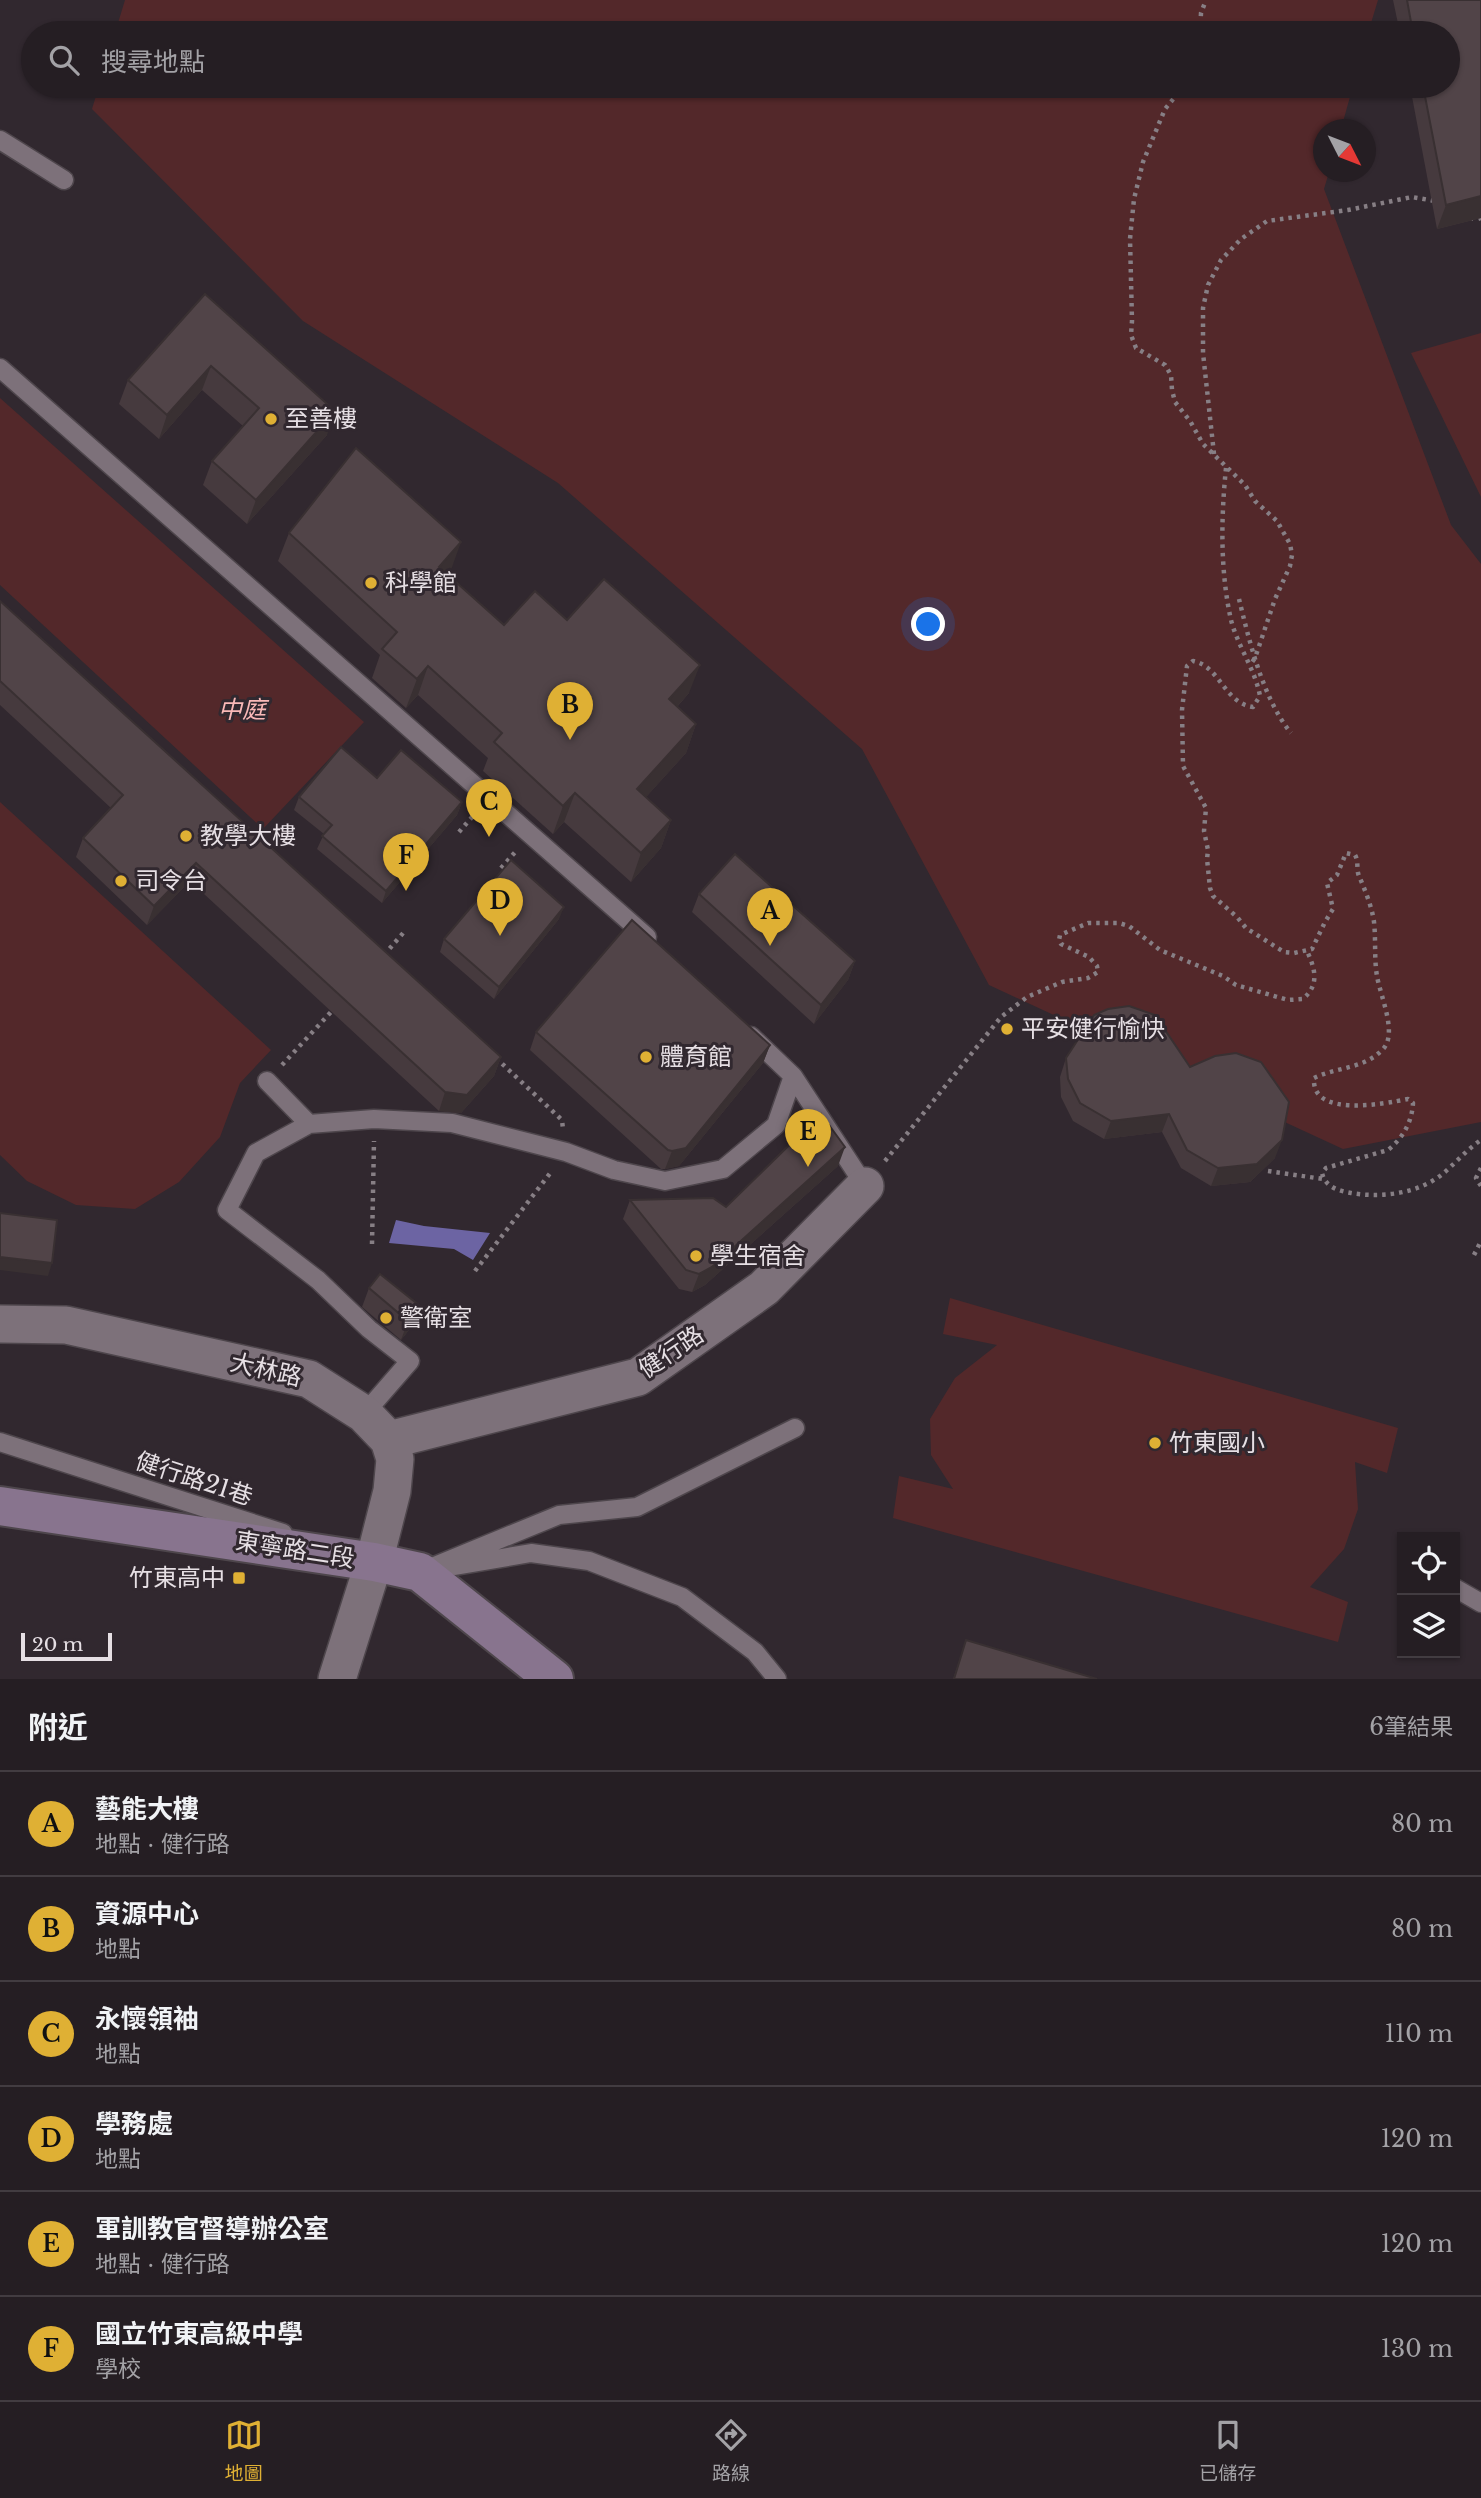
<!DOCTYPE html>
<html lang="zh-TW">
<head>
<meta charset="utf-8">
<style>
	body { margin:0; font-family:"Libre Baskerville","Noto Sans TC",serif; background:#312b30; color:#f1f3f6 }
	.controls { position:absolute; right:21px; bottom:21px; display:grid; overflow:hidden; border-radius:0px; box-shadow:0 2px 5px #0004 }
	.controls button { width:63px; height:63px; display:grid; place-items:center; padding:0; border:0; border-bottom:2px solid #423c41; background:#251e23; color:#f1f3f6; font:35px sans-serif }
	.compass { position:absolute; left:1313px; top:119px; width:63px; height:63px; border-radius:50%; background:#251e23; box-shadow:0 2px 5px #0004; rotate:132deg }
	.scale { position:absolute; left:21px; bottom:18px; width:91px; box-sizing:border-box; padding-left:7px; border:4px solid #e6dfe4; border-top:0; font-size:19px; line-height:24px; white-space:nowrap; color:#e6dfe4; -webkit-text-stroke:5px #31282f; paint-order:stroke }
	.you { position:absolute; left:929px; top:625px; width:24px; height:24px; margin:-18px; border:5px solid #fff; border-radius:50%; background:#1a73e8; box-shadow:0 0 0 10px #1a73e833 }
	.badge { display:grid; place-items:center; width:46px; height:46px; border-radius:50%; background:#dfb034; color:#111; font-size:23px; font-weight:700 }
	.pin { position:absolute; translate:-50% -58px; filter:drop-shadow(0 2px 4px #0008) }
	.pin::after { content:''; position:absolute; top:37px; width:24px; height:21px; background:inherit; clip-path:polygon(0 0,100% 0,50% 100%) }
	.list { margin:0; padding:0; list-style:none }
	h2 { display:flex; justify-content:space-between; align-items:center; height:91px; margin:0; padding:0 28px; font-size:30px }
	h2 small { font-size:23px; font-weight:400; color:#a3a2a6 }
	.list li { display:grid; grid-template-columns:46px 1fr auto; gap:21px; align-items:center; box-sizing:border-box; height:105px; padding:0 28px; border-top:2px solid #423c41 }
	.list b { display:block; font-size:26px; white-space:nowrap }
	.list p { margin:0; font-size:23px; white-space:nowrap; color:#a3a2a6 }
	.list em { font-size:23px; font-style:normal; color:#a3a2a6 }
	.icon { flex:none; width:38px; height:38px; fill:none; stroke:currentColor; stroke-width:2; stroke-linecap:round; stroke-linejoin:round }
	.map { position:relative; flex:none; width:1481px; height:1679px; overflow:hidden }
	.search { position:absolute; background:#251e23; box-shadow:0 2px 5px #0004; left:21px; right:21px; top:21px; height:77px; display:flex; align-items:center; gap:18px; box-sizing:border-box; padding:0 24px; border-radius:38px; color:#a3a2a6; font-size:26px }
	.sheet { height:721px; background:#251e23 }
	nav { display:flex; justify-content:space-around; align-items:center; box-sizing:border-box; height:98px; border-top:2px solid #423c41; background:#251e23; font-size:19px; color:#a3a2a6 }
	nav a { display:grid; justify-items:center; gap:4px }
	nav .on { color:#dfb034 }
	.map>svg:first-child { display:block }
</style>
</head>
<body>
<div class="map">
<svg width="1481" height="1679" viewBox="0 0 1481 1679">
	<rect width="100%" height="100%" fill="#31282f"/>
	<path fill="#53282a" d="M125 0H1378L1368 33H115Z
		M99 86H1353L1341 129 1324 130V172H1329L1324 189 1451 525 1481 564V1122L1343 1149 989 985 862 749 558 483 303 321 92 109Z
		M1481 333V497L1411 353Z
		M0 398 364 722 263 829 0 585Z
		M0 802 271 1050 240 1083 220 1137 179 1182 135 1209 76 1205 27 1181 0 1155Z
		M950 1298 1398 1428 1387 1473 1355 1462 1358 1509 1344 1549 1310 1587 1348 1602 1338 1642 893 1518 899 1476 953 1489 931 1455 930 1419 955 1378 997 1345 943 1334Z"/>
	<path fill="#6c64a3" d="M396 1220 424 1226 490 1233 473 1260 454 1249 389 1243Z"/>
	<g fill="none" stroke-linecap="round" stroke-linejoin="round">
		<defs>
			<path id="service" d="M0 140 64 180
				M0 368 647 937
				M793 1076 865 1186
				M267 1081 309 1124
				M364 1414 410 1361 369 1329 318 1280 227 1210 256 1153 309 1124 374 1119 452 1123 566 1152 614 1170 665 1181 723 1169 776 1125 793 1076 751 1036
				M0 1442 283 1533
				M455 1566 531 1553 589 1561 682 1597 755 1652 777 1679
				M420 1572 559 1515 637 1507 795 1428
				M1455 1588 1481 1603"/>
			<path id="minor" d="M0 1324 66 1325 309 1379 364 1414 389 1440 395 1459 392 1491 374 1562 337 1679
				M389 1440 638 1377 764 1288 865 1186"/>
			<path id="secondary" d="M0 1506 374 1562 420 1572 554 1679"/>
		</defs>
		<use href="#service" stroke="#4e464c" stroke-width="21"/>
		<use href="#minor" stroke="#4e464c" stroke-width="40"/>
		<use href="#secondary" stroke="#4e464c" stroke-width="42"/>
		<path stroke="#877f85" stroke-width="4.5" stroke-dasharray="3.5 5" stroke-linecap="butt" d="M1200 33 1201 13 1206 0
			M1184 86 1165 109 1143 162 1134 199 1130 239 1132 321 1131 335 1136 348 1165 365 1171 375 1172 390 1175 402 1190 421 1203 444 1245 485 1255 501 1277 521 1290 544 1292 555 1290 566 1275 599 1255 658 1250 665
			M1471 217 1475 220 1481 218
			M1214 454 1203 353V308L1208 285 1221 260 1241 239 1267 221 1348 210 1412 197 1435 201
			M1226 468C1221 517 1220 571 1231 620 1238 647 1255 669 1260 696L1253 707C1224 703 1220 666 1193 661L1187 666 1182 710 1183 766 1206 808 1204 831 1208 850 1207 859 1210 888 1213 896 1237 917 1246 928 1284 952 1294 953 1312 949 1325 922 1333 909 1327 883 1337 875 1346 853 1355 855C1359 862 1356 869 1359 876 1365 890 1372 907 1374 922 1376 940 1374 959 1377 976 1380 995 1398 1034 1383 1049 1365 1069 1336 1067 1314 1078 1311 1118 1383 1104 1408 1099L1413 1103C1412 1122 1403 1138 1388 1150L1326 1168 1322 1173C1325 1187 1339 1191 1351 1193 1381 1198 1415 1194 1440 1176 1454 1165 1466 1150 1481 1140
			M1239 599C1249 640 1263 699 1291 733
			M459 832 473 816
			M501 868 517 850
			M384 955 404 932
			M496 1058 562 1120 563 1129
			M282 1065 331 1012
			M885 1161 1001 1017 1027 997 1062 982 1088 978 1098 972 1097 966 1089 957 1061 944 1059 940 1060 935 1088 923H1119L1129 926 1160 950 1223 976 1236 985 1288 1000 1303 999C1320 984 1315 969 1307 951
			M1481 1168 1476 1178 1481 1186
			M1268 1171 1323 1179
			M372 1244 374 1141
			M1474 1255 1481 1241
			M475 1271 551 1172"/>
		<use href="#service" stroke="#7d717a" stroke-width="18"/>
		<use href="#minor" stroke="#7d717a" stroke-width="37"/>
		<use href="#secondary" stroke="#88748e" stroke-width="38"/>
	</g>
	<path fill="#463a3e" d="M1393 0H1481V218L1437 229 1410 86H1448V33H1400Z
		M205 294 327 435 247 524 203 485 212 461 243 426 202 390 159 439 119 404 128 380Z
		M289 533 451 570 448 574 504 625 567 620 689 693 677 707 696 724 686 753 646 797 671 820 661 848 631 882 564 822 553 834 483 771 488 758 418 695 406 708 372 678 380 655 278 561Z
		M0 601 501 1057 494 1076 461 1113 439 1111 190 881 147 925 76 857 83 838 111 808 0 705Z
		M377 778 462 802 457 815 382 903 317 849 324 834 294 810 299 797Z
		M699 894 855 961 848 980 814 1024 692 912Z
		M559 919 494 999 440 952 444 939Z
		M536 1032 770 1045 763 1063 679 1166 665 1169H661L530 1050Z
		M1066 1058 1190 1067 1275 1158 1250 1182 1211 1186 1181 1168 1162 1132 1104 1139 1073 1121 1061 1097 1060 1077Z
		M838 1166 705 1285 692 1292 679 1289 623 1219 630 1200 726 1207Z
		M369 1288 420 1306 413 1325 401 1340 362 1307Z
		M966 1640 1097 1679H953Z"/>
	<path fill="#393032" d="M1481 196V218L1437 229 1446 205Z
		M211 366 202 390 159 439 167 415Z
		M335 411 327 435 247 524 256 500Z
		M461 542 451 570 429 596 439 567Z
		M700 665 689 693 658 728 669 699Z
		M428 666 418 695 406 708 417 679Z
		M696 724 686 753 627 818 637 789Z
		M575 793 564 822 553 834 563 806Z
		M462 802 457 815 382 903 386 891Z
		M671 820 661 848 631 882 641 853Z
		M196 863 190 881 147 925 154 906Z
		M564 907 559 919 494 999 499 987Z
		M855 961 848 980 814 1024 821 1005Z
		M770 1045 763 1063 679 1166 665 1169 672 1151Z
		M501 1057 494 1076 461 1113 439 1111 445 1092Z
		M1169 1114 1162 1132 1104 1139 1111 1121Z
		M1282 1140 1275 1158 1250 1182 1211 1186 1218 1168Z
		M845 1147 838 1166 705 1285 692 1292 699 1274Z
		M0 1257 52 1263 48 1276 0 1270Z
		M420 1306 413 1325 401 1340 408 1321Z"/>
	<path fill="#514448" stroke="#393032" stroke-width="2" d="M1407 0H1481V196L1446 205 1423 86H1448V33H1413Z
		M205 294 335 411 256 500 212 461 259 408 211 366 167 415 128 380Z
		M356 448 461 542 439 567 504 625 535 591 567 620 604 579 700 665 669 699 696 724 637 789 671 820 641 853 575 793 563 806 494 742 502 733 428 666 417 679 382 649 397 632 289 533Z
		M0 601 501 1057 467 1095 445 1092 196 863 154 906 83 838 123 795 0 681Z
		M341 747 377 778 401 750 462 802 386 891 322 836 332 825 299 797Z
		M735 854 855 961 821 1005 699 894Z
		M511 860 564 907 499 987 444 939Z
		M632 920 770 1045 686 1148 672 1151 668 1150 536 1032Z
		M1129 1006 1155 1015 1190 1067 1215 1056 1236 1053 1261 1062 1289 1102 1282 1140 1257 1164 1218 1168 1187 1150 1169 1114 1111 1121 1080 1103 1068 1079 1066 1058 1094 1015 1108 1009Z
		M821 1114 845 1147 712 1267 699 1274 686 1270 630 1200 713 1198 726 1207Z
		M0 1213 57 1220 52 1263 0 1257Z
		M380 1274 420 1306 408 1321 369 1288Z
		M966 1640 1097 1679H954Z"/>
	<g fill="#dfb034" stroke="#31282f" stroke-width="2.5">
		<circle cx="271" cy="419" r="7"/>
		<circle cx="371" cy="583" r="7"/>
		<circle cx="186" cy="836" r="7"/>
		<circle cx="121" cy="881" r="7"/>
		<circle cx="1007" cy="1029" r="7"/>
		<circle cx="646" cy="1057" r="7"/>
		<circle cx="696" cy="1256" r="7"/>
		<circle cx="386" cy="1318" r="7"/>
		<circle cx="1155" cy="1443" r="7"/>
		<rect x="232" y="1571" width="14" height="14" rx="3.5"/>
	</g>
	<g text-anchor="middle" stroke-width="6" stroke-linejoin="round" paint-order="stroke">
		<g font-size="24" fill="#e6dfe4" stroke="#31282f" text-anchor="start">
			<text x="285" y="427">至善樓</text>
			<text x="385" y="591">科學館</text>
			<text x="200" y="844">教學大樓</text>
			<text x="135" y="889">司令台</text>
			<text x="1021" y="1037">平安健行愉快</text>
			<text x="660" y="1065">體育館</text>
			<text x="710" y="1264">學生宿舍</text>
			<text x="400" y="1326">警衛室</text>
			<text x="1169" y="1451">竹東國小</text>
			<text x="225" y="1586" text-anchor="end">竹東高中</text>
		</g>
		<g font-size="24" font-style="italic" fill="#f9b8b7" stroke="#31282f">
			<text x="242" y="718">中庭</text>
		</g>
		<g font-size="24" fill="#e6dfe4" stroke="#31282f">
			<text transform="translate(671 1352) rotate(-34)" y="8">健行路</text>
			<text transform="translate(266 1370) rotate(13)" y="8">大林路</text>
			<text transform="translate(194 1479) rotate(18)" y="8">健行路21巷</text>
			<text transform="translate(295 1550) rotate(9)" y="8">東寧路二段</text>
		</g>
	</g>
</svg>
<div class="controls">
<button><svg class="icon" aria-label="locate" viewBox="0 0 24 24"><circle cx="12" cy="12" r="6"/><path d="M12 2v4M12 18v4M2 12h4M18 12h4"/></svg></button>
<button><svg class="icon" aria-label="layers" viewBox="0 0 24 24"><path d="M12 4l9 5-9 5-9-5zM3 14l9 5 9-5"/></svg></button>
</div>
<svg class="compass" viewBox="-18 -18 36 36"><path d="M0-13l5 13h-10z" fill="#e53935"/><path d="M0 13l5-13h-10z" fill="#a3a2a6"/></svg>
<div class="scale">20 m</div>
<div class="you"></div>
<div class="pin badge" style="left:770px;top:946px">A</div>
<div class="pin badge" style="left:570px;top:740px">B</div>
<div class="pin badge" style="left:489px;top:837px">C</div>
<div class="pin badge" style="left:500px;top:936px">D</div>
<div class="pin badge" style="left:808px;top:1167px">E</div>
<div class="pin badge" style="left:406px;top:891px">F</div>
<div class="search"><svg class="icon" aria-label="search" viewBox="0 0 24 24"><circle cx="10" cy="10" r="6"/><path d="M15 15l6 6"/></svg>搜尋地點</div>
</div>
<section class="sheet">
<h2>附近<small>6筆結果</small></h2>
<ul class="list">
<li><span class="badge">A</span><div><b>藝能大樓</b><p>地點 · 健行路</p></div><em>80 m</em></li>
<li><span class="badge">B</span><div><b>資源中心</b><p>地點</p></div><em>80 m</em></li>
<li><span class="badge">C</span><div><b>永懷領袖</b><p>地點</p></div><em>110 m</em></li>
<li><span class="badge">D</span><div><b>學務處</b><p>地點</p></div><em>120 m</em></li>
<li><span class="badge">E</span><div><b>軍訓教官督導辦公室</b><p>地點 · 健行路</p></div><em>120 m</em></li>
<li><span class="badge">F</span><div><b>國立竹東高級中學</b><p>學校</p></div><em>130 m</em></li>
</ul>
</section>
<nav>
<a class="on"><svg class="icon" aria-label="map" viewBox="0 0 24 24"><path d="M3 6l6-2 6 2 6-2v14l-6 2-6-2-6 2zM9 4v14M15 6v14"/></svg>地圖</a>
<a><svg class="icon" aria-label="directions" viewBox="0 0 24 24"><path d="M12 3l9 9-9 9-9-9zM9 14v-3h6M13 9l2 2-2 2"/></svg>路線</a>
<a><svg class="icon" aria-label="saved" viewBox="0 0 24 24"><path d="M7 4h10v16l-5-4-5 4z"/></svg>已儲存</a>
</nav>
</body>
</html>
